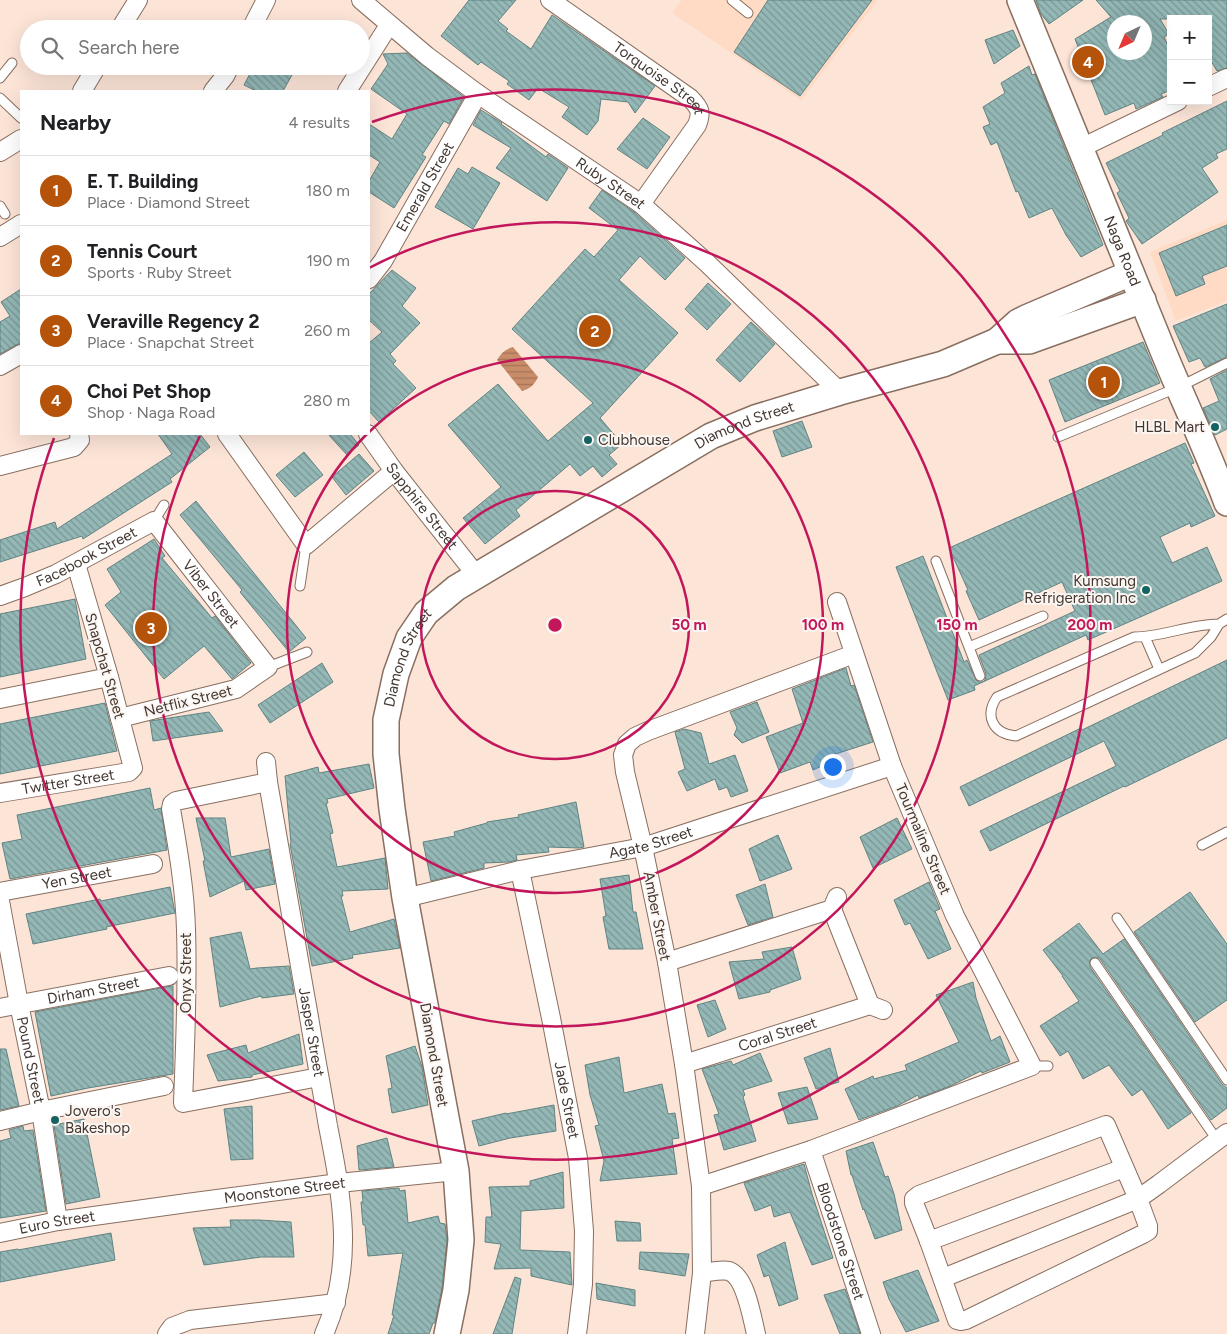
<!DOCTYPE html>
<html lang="en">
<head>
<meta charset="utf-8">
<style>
	body { margin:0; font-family:Figtree,sans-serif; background:#f2f2f2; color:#202124 }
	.controls { position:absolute; right:15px; top:15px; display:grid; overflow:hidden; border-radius:0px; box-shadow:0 5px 20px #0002 }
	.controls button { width:45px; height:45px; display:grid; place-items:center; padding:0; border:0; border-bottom:1px solid #e0e0e0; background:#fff; color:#202124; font:25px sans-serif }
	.compass { position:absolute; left:1107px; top:15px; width:45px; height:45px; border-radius:50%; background:#fff; box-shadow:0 5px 20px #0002; rotate:224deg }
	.you { position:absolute; left:832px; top:766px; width:18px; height:18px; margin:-12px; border:4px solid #fff; border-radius:50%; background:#1a73e8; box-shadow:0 0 0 8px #1a73e833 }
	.badge { display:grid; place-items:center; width:32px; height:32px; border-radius:50%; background:#b45309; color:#fff; font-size:16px; font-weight:700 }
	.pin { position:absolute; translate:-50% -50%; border:2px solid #fff; box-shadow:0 1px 5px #0006 }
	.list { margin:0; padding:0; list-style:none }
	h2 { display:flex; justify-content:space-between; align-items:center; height:65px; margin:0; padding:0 20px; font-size:21px }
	h2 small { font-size:16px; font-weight:400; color:#757577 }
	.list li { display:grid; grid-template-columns:32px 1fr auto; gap:15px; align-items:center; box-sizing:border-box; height:70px; padding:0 20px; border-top:1px solid #e0e0e0 }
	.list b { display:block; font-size:19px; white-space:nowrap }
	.list p { margin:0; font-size:16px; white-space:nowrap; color:#757577 }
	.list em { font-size:16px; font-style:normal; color:#757577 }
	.icon { flex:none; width:28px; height:28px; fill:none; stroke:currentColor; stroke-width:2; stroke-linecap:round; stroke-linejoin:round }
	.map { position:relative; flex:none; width:1227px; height:1334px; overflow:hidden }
	.search { position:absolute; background:#fff; box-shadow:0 5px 20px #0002; left:20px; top:20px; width:350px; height:55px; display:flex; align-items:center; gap:12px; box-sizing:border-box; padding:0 18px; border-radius:28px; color:#757577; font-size:19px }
	.panel { position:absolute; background:#fff; box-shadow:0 5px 20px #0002; left:20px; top:90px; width:350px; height:345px; border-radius:0px }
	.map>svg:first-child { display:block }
</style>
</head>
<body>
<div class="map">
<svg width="1227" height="1334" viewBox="0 0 1227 1334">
	<defs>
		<pattern id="water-rules" width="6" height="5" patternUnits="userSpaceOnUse" patternTransform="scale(1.25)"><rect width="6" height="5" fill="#c88c68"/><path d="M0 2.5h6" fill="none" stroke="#a47356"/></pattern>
		<pattern id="building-back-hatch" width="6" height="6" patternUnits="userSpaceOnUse" patternTransform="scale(1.25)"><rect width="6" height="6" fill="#93b8b6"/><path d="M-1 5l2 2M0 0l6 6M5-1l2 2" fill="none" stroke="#7a9695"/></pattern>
	</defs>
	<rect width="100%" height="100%" fill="#fce4d7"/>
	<path fill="#ffdac5" d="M682 0H878L801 100 672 13Z
		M1227 220V301L1176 321 1150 252Z"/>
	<path fill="url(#water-rules)" d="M513 347 538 377C535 384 530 389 522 391L497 360C501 353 506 349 513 347Z"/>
	<path fill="url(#building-back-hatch)" stroke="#608483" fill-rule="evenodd" d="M469 0H516L498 21 508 29 506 31 531 49 552 15 655 86 635 113 628 102 601 99 598 121 587 135 562 117 569 107 538 88 529 100 507 84 509 81 481 62 478 65 441 36Z
		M768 0H872L800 96 734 52Z
		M1036 0H1083L1049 24 1041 14Z
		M1096 0H1227V68L1217 71 1208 56V19H1160L1169 34 1164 37 1171 52V90L1161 94 1163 97 1136 109 1134 103 1105 115 1075 39 1111 17ZM1114 21 1116 22H1144V52H1114Z
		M1013 30 1020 46 994 64 985 40Z
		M407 53 464 97 449 124 444 121 422 155 426 157 394 208 369 192V181L380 162 369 155V124L392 139 407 114 371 89 388 64 383 54Z
		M254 66H297L283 91H256L244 85Z
		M1029 66 1032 75 1035 74 1103 245 1081 257 1066 235 1052 208 1029 218 1018 191 1016 192 997 142 991 145 983 127 990 124 983 107 1005 93 1001 83Z
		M1227 101V149L1216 154 1218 158 1202 168 1218 192 1142 244 1126 221 1129 218 1117 193 1120 191 1106 163 1163 135 1162 133Z
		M481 110 502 123 501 124 546 157 548 154 568 168 547 201 496 168 511 148 473 125Z
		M643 118 670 137 647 169 617 149Z
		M472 167 500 183 473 229 435 207 458 168 468 174Z
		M602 190 634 212 685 258 665 280 640 256 619 280 678 333 600 418 622 444 609 455 617 464 602 477 593 466 580 476 570 464 516 510 520 516 485 544 463 518 501 487 448 425 498 384 548 441 593 403 512 329 585 249 594 257 618 230 589 208Z
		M1227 225V266L1202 276 1205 284 1176 296 1159 253Z
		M392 270 416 288 402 306 420 323 390 354 396 361 393 364 416 388 379 422 369 411V343L382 332 369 320V294Z
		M708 283 731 304 707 330 685 309Z
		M21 289V343L16 345 0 354V322L10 316 1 302Z
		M1227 304V357L1205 367 1200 358 1189 362 1173 326Z
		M751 322 775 344 740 382 716 360Z
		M1143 342 1160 383 1065 422 1049 380Z
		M1227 370V429L1215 435 1203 408 1219 401 1210 379Z
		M802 421 812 447 782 457 773 431Z
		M158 434H200L210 447 170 479 172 482 83 539 82 536 0 562V540L55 522 57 529 172 454Z
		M328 434H350L359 445 347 455Z
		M1185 443 1194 463 1191 464 1215 516 1191 527 1190 523 1160 537 1172 563 1207 547 1222 581 1088 640 1086 635 974 686 975 690 948 700 896 567 923 556 964 662 967 660 976 680 979 682H983L985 680 986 674 979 655 1075 611 1062 582 979 620 966 591 968 590 949 548Z
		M304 452 323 475 295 497 276 475Z
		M359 454 374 471 346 495 332 477Z
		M196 501 306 638 289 652 240 592 242 590 180 515Z
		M154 539 165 556 162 558 212 618 215 616 251 663 232 679 204 646 164 679 105 605 121 592 107 569Z
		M75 599 86 659 0 677V614Z
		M1227 660V738L1125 787 1124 786 990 851 980 831 1116 766 1104 741 969 806 960 787 1081 728 1082 730Z
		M322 663 333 682 270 723 258 705Z
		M846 668 851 686 854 685 873 742 826 757 828 763 813 770 810 762 780 773 766 737 803 723 792 689Z
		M757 702 769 732 742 743 734 735 737 728 730 712Z
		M105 703 117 751 0 774V724Z
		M209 712 223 731 153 741 150 721Z
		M684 729 701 733 709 764 735 755 748 791 731 797 727 787 719 790 715 779 687 791 678 772 685 769 675 732Z
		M369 764 374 788 327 799 328 803H326L333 833 330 834 337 867 385 858 388 889 342 891 343 896H341L350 932 394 919 400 948 352 955 353 958 312 966 290 844 291 843 285 776 318 767 319 773Z
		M150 788 154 810 161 808 167 850 10 879 2 843 22 839 17 815Z
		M576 802 584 847 579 848 548 847 549 852 516 855 517 860 509 862 484 863V868L431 881 423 842 455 836 454 832 487 823V822L519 817 518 815Z
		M196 818H225L231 857 269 849 275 884 246 890 244 881 210 897 203 861H205Z
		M897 818 912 849 873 868 860 837Z
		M778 835 792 869 760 881 749 849Z
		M629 875 633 912H636L643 949H609L603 917 606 916 600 879Z
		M929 882 940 909 935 911 951 949 928 959 910 923 905 925 894 900Z
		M765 884 773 917 748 925 736 895Z
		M170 887 175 913 106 927 107 929 33 944 26 914 100 899 101 901Z
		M1190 892 1227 944V1000L1195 1022 1134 932Z
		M1079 923 1103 954 1124 939 1222 1084 1227 1088V1108L1211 1120 1100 959 1097 957 1092 958 1090 960V967L1191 1113 1168 1129 1142 1089 1132 1096 1109 1065 1083 1079 1068 1051 1060 1056 1040 1026 1079 1001 1062 976H1063L1043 950Z
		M241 932 250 969 257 968 289 966 294 994 262 998 261 996 220 1007 210 938Z
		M792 947 801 979 770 990V992L739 999 729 962 764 959 762 952Z
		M973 982 976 998 991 1041 1000 1036 1010 1062 982 1073 981 1071 950 1086 919 1098 918 1095 897 1106 859 1120 845 1089 873 1076 874 1079 907 1070 905 1065 959 1042 936 995Z
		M171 986H173V1074L88 1088 51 1096 35 1012Z
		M715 1000 726 1029 708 1037 697 1005Z
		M299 1034 303 1064 252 1075V1077L218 1081 207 1055 246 1045 248 1053Z
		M415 1046 422 1067 428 1105 392 1113 388 1089 392 1088 386 1056Z
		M830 1048 839 1082 816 1089 804 1058Z
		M0 1049H6L19 1106 0 1110Z
		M760 1053 772 1081 743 1090 745 1095 743 1097 756 1141 724 1150 714 1115 719 1114 702 1069 731 1061 733 1065Z
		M619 1057 624 1093 662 1084 668 1114 675 1113 679 1138 672 1139 677 1174 600 1181 604 1161 595 1126 599 1125 590 1095 585 1065Z
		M807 1087 818 1119 788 1124 778 1093Z
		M554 1105 556 1131 510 1138 479 1146 472 1121 506 1113V1114Z
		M252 1106 253 1159 231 1160 224 1109Z
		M84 1119 100 1197 66 1204 54 1125Z
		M23 1126 24 1131 33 1130 46 1211 0 1218V1141L11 1138 9 1130Z
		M387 1138 394 1167 359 1170 357 1146Z
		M873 1142 885 1177 888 1176 894 1194 902 1230 875 1239 864 1209 863 1210 852 1175H851L846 1151Z
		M804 1164 812 1194 833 1258 812 1265 790 1212 774 1217 771 1205 755 1211 744 1183Z
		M563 1172 564 1208 521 1211 520 1250 570 1252 572 1285 531 1276V1268L494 1269 501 1244 485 1242 486 1217H492L489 1187 530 1186V1181Z
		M399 1188 400 1191 405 1190 408 1223 438 1216 440 1223 445 1224 447 1240 442 1288 435 1323H433L429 1334H388L394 1315H392L403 1253 368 1256 365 1225H363L361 1202H363L362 1191Z
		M230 1220H259L291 1222 294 1257H261L204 1265 193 1228 231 1227Z
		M615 1221 640 1223 641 1241H617Z
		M111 1233 115 1260 0 1282V1252L18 1249V1250Z
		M785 1242 798 1299 779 1306 769 1275 764 1277 757 1255Z
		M640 1252 689 1254 685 1276 639 1269Z
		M918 1270 939 1321 906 1332 889 1299 883 1282Z
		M515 1277 521 1279 512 1334H493Z
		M596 1283 635 1290V1306L597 1299Z
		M845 1289 854 1315 860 1334H840L824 1295Z"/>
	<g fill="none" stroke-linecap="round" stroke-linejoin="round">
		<defs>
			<path id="lane" d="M732 0 748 13
				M0 78 12 63
				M0 98 21 118
				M0 206 5 214
				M1058 437 1179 387 1227 363
				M154 521 164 505
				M936 561 980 676
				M300 586 306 545
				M1219 624C1190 624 1163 637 1134 637L997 697C984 716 993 734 1016 736L1195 653 1211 637 1219 624 1227 619
				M1145 637 1159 669
				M969 647 1043 616
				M268 667 307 652
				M1202 845 1227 832
				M1117 918 1227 1080
				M1095 963 1217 1140
				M1032 1066H1048"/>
			<g id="street">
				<path id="s1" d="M361 0 427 56 478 94 641 204 707 263 840 392"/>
				<path id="s2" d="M550 0 690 98C700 108 702 112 697 125L641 204"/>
				<path d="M120 29 138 0"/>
				<path d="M251 29 266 0"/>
				<path d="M1208 87 1227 78"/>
				<path d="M82 91 97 66"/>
				<path d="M213 91 225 76 230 66"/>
				<path d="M347 91 389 25"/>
				<path d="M1081 148 1178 101"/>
				<path d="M0 152 21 139"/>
				<path d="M0 237 21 224"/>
				<path id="s3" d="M369 279 383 261 478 94"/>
				<path d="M0 366 21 354"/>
				<path d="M227 434 306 545 394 471"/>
				<path id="s4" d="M368 434 394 471 477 576"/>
				<path d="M0 466 74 447 80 440 79 434"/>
				<path id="s5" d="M0 596 25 587 56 574 154 521 268 667 236 689 120 718"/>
				<path d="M0 699 109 677"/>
				<path id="s6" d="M266 762 268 782C282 861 295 939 309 1017 315 1054 322 1090 328 1126 342 1197 355 1265 324 1334"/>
				<path d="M268 782 176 801 172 804 171 809C178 849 185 890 186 930 188 988 185 1046 183 1103L319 1077"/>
				<path id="s7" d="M0 793 129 772 133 768 109 677 76 564"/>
				<path id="s8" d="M520 870 551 1018 578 1158 584 1231 583 1284 577 1334"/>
				<path id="s9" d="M0 892 153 864"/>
				<path id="s10" d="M405 898 520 870 643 847 892 766"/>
				<path id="s11" d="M0 901 19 1004 41 1111 58 1221"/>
				<path d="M832 909 870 1005"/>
				<path d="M667 962 832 909 837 897"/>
				<path id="s12" d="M0 1008 169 976"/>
				<path id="s13" d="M684 1064 870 1005 883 1010"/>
				<path d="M0 1121 41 1111 164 1086"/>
				<path d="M1106 1125 1138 1199 1148 1226V1231L1143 1234 966 1320 961 1321 957 1320 929 1241 914 1203V1199L919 1195Z"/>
				<path id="s14" d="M811 1150 871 1334"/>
				<path d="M701 1186 811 1150 1032 1066 955 916 892 766 837 602"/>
				<path id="s15" d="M0 1233 58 1221 187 1203 339 1183 456 1171"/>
				<path d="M929 1241 1124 1168"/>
				<path d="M702 1273C710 1272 721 1269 729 1271 746 1277 752 1318 756 1334"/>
				<path d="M943 1278 1138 1199 1159 1184 1227 1133"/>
				<path d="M167 1334 172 1327 190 1320 336 1303"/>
				<path d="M695 1334 702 1273 701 1186 684 1064 667 962 643 847 625 772 623 755 627 744 635 737 648 731 854 654"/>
			</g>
			<g id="secondary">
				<path id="s16" d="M1020 0C1066 111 1111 224 1157 336 1179 392 1206 446 1227 503"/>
				<path d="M997 341H1029L1143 300"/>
				<path id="s17" d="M447 1334 456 1290 461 1240 456 1171 405 898 392 809 386 754V720L396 674 409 638 426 613 456 588 711 436 755 418 840 392 943 364 997 341 1018 322 1028 317 1131 273"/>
			</g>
		</defs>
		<use href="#lane" stroke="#896f60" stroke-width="11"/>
		<use href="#street" stroke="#896f60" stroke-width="20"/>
		<use href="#secondary" stroke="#896f60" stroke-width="28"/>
		<use href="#lane" stroke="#fff" stroke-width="9"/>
		<use href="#street" stroke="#fff" stroke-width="18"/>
		<use href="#secondary" stroke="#fff" stroke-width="25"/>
	</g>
	<g fill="none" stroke="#c2185b" stroke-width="2.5">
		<circle cx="555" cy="625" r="134"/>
		<circle cx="555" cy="625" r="268"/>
		<path d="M369 268A402 402 0 1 1 200 436"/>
		<path d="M372 122A535 535 0 1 1 54 438"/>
	</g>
	<g fill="#136362" stroke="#fcf6f2" stroke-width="2">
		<circle cx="1215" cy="427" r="5"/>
		<circle cx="588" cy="440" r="5"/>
		<circle cx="1146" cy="590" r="5"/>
		<circle cx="55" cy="1120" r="5"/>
	</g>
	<g text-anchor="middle" stroke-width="4" stroke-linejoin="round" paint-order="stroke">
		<g font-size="15" fill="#433731" stroke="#fcf6f2">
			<text dy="5" stroke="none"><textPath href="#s2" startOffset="135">Torquoise Street</textPath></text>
			<text dy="5" stroke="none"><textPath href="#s1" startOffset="310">Ruby Street</textPath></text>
			<text dy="5" stroke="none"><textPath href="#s3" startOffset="108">Emerald Street</textPath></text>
			<text dy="5" stroke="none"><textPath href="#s16" startOffset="271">Naga Road</textPath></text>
			<text dy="5" stroke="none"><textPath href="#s17" startOffset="1108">Diamond Street</textPath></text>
			<text dy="5" stroke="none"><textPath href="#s4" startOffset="90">Sapphire Street</textPath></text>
			<text dy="5" stroke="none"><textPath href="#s5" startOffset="95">Facebook Street</textPath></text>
			<text dy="5" stroke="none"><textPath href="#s5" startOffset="264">Viber Street</textPath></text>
			<text dy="5" stroke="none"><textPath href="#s17" startOffset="688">Diamond Street</textPath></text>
			<text transform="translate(105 666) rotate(74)" y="5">Snapchat Street</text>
			<text transform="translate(188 701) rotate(-14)" y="5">Netflix Street</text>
			<text dy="5" stroke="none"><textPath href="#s7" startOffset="69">Twitter Street</textPath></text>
			<text transform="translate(923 839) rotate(67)" y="5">Tourmaline Street</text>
			<text dy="5" stroke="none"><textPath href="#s10" startOffset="252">Agate Street</textPath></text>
			<text dy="5" stroke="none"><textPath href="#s9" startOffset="78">Yen Street</textPath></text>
			<text transform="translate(657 916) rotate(79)" y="5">Amber Street</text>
			<text transform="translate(186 973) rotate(-90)" y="5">Onyx Street</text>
			<text dy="5" stroke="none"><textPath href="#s12" startOffset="95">Dirham Street</textPath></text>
			<text dy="5" stroke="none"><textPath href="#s6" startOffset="274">Jasper Street</textPath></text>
			<text dy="5" stroke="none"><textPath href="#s13" startOffset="98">Coral Street</textPath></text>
			<text transform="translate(434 1055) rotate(80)" y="5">Diamond Street</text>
			<text dy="5" stroke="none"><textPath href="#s11" startOffset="162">Pound Street</textPath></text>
			<text dy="5" stroke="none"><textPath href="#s8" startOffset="235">Jade Street</textPath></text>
			<text dy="5" stroke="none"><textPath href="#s15" startOffset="288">Moonstone Street</textPath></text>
			<text dy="5" stroke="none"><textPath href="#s15" startOffset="58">Euro Street</textPath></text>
			<text dy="5" stroke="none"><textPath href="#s14" startOffset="96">Bloodstone Street</textPath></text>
		</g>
		<g font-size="15" fill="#433731" stroke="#fcf6f2" text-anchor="end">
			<text x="1205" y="432">HLBL Mart</text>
			<text x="598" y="445" text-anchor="start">Clubhouse</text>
			<text x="1136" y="586">Kumsung<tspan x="1136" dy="17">Refrigeration Inc</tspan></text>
			<text x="65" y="1116" text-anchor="start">Jovero's<tspan x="65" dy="17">Bakeshop</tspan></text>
		</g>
	</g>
	<circle cx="555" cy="625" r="8" fill="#c2185b" stroke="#fcf6f2" stroke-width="2.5"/>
	<g font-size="15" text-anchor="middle" font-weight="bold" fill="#c2185b" stroke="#fcf6f2" stroke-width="4" stroke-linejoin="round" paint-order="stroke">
		<text x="689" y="630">50 m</text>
		<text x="823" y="630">100 m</text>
		<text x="957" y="630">150 m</text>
		<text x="1090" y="630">200 m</text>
	</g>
</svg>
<div class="controls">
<button>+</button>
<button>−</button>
</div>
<svg class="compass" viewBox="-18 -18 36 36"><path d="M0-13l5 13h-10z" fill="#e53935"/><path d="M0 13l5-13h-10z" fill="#757577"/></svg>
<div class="you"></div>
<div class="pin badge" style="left:1104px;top:382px">1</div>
<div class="pin badge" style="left:595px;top:331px">2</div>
<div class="pin badge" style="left:151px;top:628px">3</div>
<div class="pin badge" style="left:1088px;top:62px">4</div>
<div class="search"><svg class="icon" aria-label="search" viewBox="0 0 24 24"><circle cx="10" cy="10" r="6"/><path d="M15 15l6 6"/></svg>Search here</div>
<section class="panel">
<h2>Nearby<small>4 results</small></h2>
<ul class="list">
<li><span class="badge">1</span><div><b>E. T. Building</b><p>Place · Diamond Street</p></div><em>180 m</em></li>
<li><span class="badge">2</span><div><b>Tennis Court</b><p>Sports · Ruby Street</p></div><em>190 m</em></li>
<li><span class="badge">3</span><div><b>Veraville Regency 2</b><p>Place · Snapchat Street</p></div><em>260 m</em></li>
<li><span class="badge">4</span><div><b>Choi Pet Shop</b><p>Shop · Naga Road</p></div><em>280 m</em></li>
</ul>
</section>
</div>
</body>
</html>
